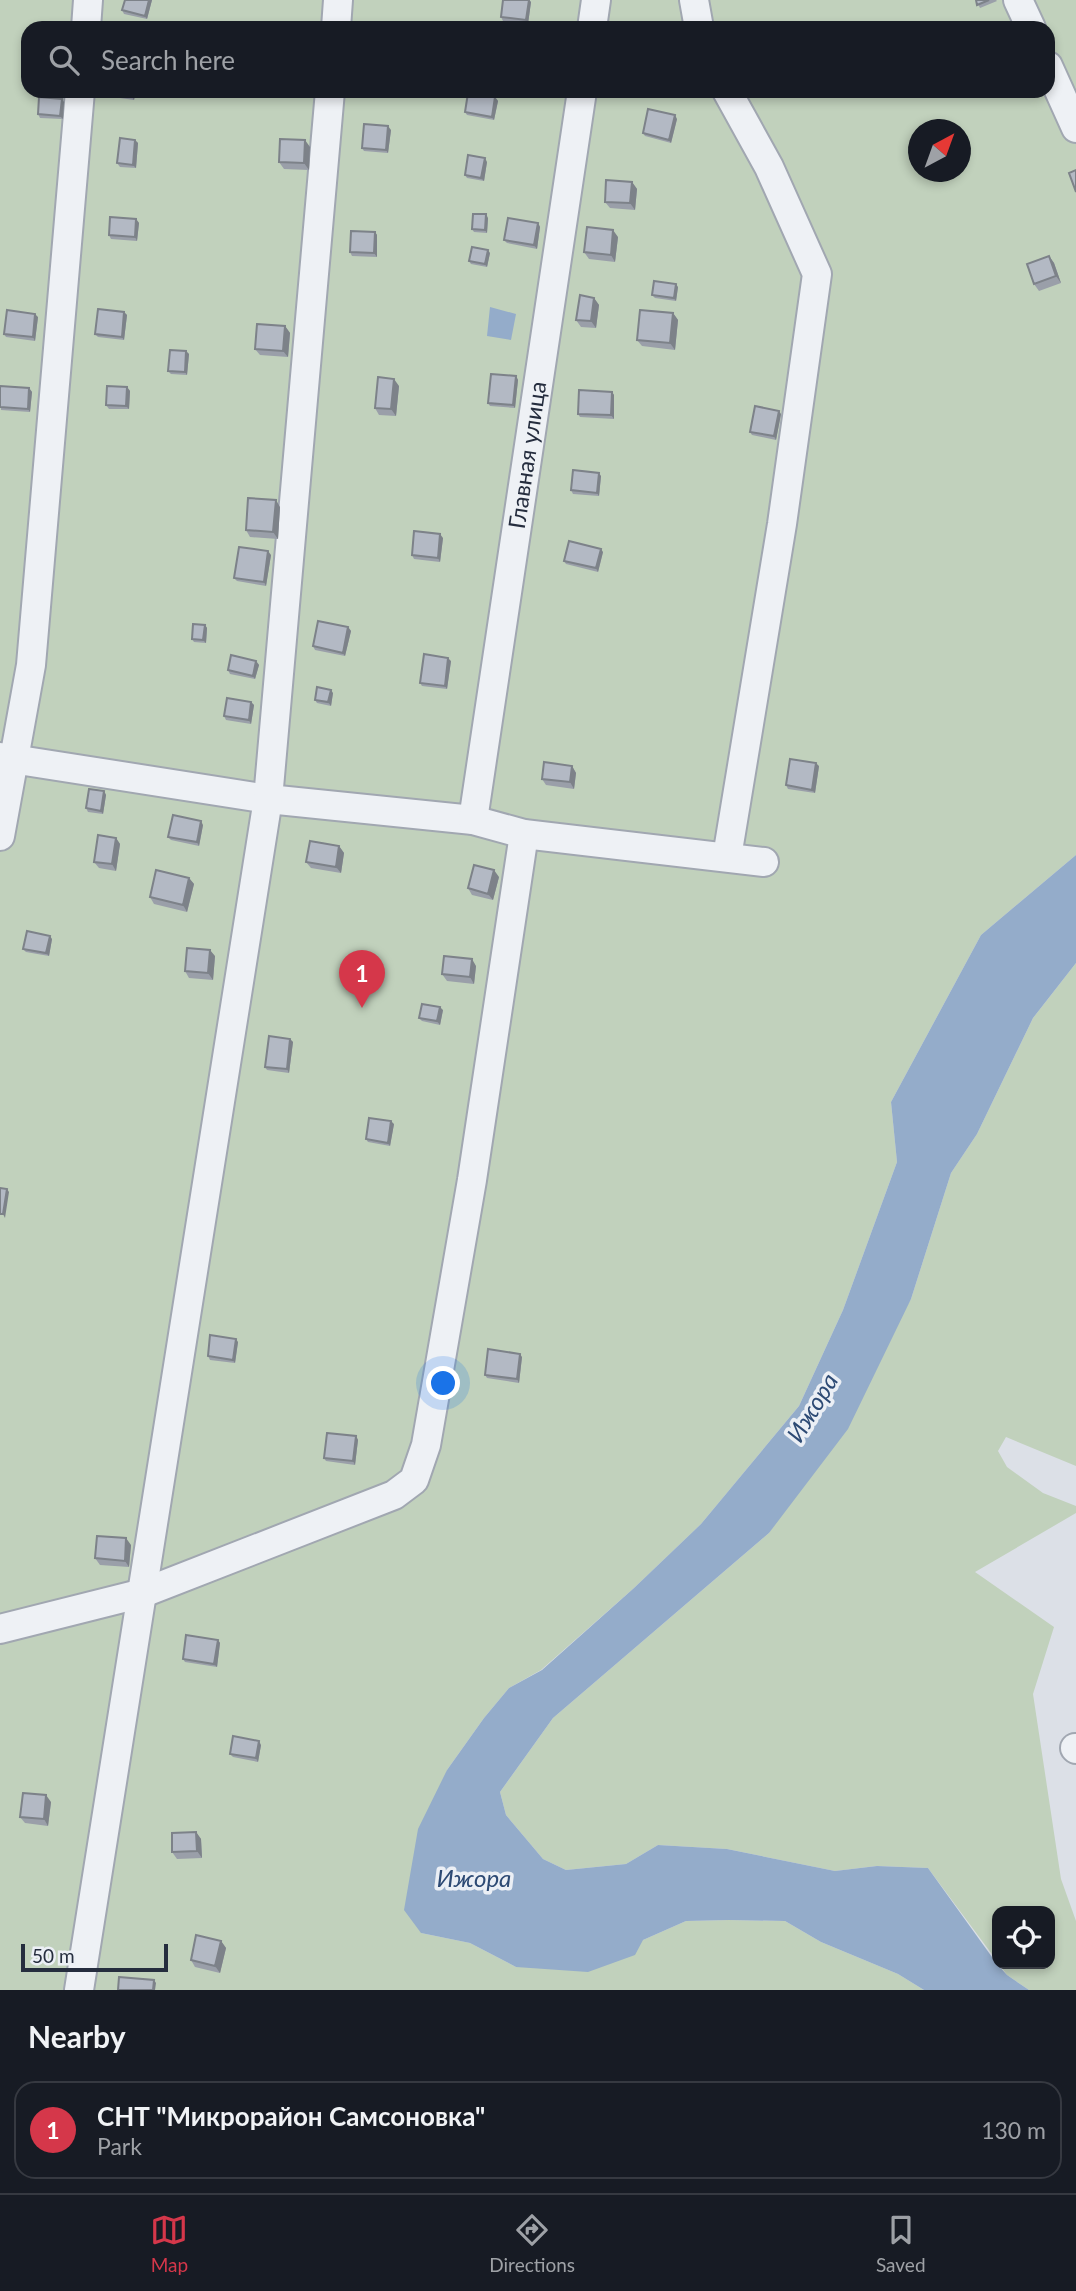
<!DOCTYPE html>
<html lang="en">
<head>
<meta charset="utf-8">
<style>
	body { margin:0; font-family:Lato,sans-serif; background:#20242c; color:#f1f3f6 }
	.controls { position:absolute; right:21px; bottom:21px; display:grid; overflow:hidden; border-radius:14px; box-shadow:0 4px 10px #0003 }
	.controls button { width:63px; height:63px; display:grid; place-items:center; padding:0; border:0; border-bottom:2px solid #363941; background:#171b24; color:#f1f3f6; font:35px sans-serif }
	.compass { position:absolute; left:908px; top:119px; width:63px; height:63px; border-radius:50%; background:#171b24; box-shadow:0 4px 10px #0003; rotate:41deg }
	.scale { position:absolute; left:21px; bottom:18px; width:147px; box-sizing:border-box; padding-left:7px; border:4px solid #252d3e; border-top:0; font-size:19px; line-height:24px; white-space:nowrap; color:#252d3e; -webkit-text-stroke:5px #ebeff5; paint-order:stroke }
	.you { position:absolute; left:444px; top:1384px; width:24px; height:24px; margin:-18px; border:5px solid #fff; border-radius:50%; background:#1a73e8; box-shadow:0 0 0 10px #1a73e833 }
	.badge { display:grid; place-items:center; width:46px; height:46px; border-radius:50%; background:#d5374a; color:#fff; font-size:23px; font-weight:700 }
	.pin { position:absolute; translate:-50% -58px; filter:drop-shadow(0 2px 4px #0008) }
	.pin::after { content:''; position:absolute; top:37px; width:24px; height:21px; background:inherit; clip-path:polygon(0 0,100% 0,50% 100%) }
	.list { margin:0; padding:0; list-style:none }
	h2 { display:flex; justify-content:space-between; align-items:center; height:91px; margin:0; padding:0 28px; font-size:30px }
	h2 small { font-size:23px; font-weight:400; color:#9ea1a6 }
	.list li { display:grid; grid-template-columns:46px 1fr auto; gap:21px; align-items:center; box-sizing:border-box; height:98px; margin:0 14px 14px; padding:0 14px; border:2px solid #363941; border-radius:21px }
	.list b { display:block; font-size:26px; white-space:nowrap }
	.list p { margin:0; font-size:23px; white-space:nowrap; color:#9ea1a6 }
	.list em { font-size:23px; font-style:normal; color:#9ea1a6 }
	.icon { flex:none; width:38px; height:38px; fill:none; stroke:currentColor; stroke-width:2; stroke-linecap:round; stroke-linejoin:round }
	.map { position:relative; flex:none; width:1076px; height:1990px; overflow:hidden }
	.search { position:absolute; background:#171b24; box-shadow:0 4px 10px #0003; left:21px; right:21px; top:21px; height:77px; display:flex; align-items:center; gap:18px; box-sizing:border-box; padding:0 24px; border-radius:21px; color:#9ea1a6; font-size:26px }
	.sheet { height:203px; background:#171b24 }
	nav { display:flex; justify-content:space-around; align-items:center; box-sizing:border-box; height:98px; border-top:2px solid #363941; background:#171b24; font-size:19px; color:#9ea1a6 }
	nav a { display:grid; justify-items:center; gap:4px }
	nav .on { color:#d5374a }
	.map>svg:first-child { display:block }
</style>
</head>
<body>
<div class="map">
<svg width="1076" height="1990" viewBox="0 0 1076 1990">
	<rect width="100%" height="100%" fill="#dce0e7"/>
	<path fill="#c1d1bc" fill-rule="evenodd" d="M0 0H1076V855L981 935 891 1102 897 1162 843 1310 799 1406 701 1524 634 1588 541 1670 509 1688 484 1718 447 1770 421 1933 470 1943 516 1967 643 1940 686 1921 729 1920 785 1921 821 1942 898 1974 924 1990H0ZM28 28H1048V91H28ZM918 130H960V172H918Z
		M1076 963V1466L1006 1437 998 1451 1007 1467 1043 1493 1076 1506V1513L975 1572 1054 1627 1033 1694 1061 1879 1076 1921V1990H1029L1007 1975 999 1964H1050V1911H997V1961L928 1868 877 1866 835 1871 727 1849 658 1845 626 1864 566 1870 543 1859 506 1815 500 1792 553 1718 769 1533 911 1299 951 1173 977 1134 1033 1018Z"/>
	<path fill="#94acca" d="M490 307 516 314 511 340 487 336Z
		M1076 855V963L1033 1018 977 1134 951 1173 911 1299 848 1429 769 1533 553 1718 500 1792 506 1815 543 1859 566 1870 626 1864 658 1845 727 1849 835 1871 877 1866 928 1868 997 1964 1007 1975 1029 1990H924L898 1974 821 1942 785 1921 729 1920 686 1921 643 1940 635 1955 588 1972 516 1967 470 1943 421 1933 404 1910 418 1829 447 1770 484 1718 509 1688 542 1670 634 1588 701 1524 799 1406 843 1310 897 1162 891 1102 981 935Z"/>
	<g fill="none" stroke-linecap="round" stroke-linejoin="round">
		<defs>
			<g id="minor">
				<path d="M694 0 699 28"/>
				<path d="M1018 0 1031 28"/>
				<path d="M86 28 88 0"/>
				<path d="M336 28 338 0"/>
				<path d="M592 28 596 0"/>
				<path d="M1048 66 1076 128"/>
				<path d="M0 757 268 799 473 820 524 834 764 862"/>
				<path id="s1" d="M473 820 582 91"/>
				<path d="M0 836 31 665 80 91"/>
				<path d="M727 857 782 524 817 274 769 167 727 91"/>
				<path d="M0 1629 143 1593 394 1495 414 1480 426 1445 472 1180 524 834"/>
				<path d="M1075 1748 1076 1749"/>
				<path d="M79 1990 268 799 330 91"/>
			</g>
		</defs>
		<use href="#minor" stroke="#a1a7b1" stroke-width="32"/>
		<use href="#minor" stroke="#eef1f5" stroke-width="28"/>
	</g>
	<path fill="#9a9fa9" d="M125 0H152L147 19 124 14 122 10Z
		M529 0 531 2 528 24 503 21 501 17Z
		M976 0H996L997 1 980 8Z
		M136 91 134 100 113 97 110 94Z
		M495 97 498 101 494 120 467 115 465 112Z
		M64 102 63 119 40 118 38 114Z
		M677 119 671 143 645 136 643 133Z
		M391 130 388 153 364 151 362 148Z
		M135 140 138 143 136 168 120 167 117 163Z
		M310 147 309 170 284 169 279 162Z
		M487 162 484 181 467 178 465 175Z
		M632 182 637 189 635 210 610 208 605 202Z
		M488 218 487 233 474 232 472 229Z
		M136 219 139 223 137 241 111 239 109 235Z
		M538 223 540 227 537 249 507 243 504 240Z
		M375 232 377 235V257L352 256 350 252Z
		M618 237 615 262 589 259 584 252Z
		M490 253 487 267 471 264 469 261Z
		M1049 256 1054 263 1061 283 1039 291 1034 284Z
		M678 287 676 301 655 298 652 295Z
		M594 298 599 305 596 328 581 327 576 320Z
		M124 312 127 315 124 340 98 337 95 334Z
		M673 313 678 320 675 350 642 346 637 340Z
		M38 317 35 341 6 337 4 334Z
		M285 326 290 333 288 357 260 355 255 349Z
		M186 351 189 354 187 375 171 374 168 371Z
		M516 376 518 380 515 408 490 406 488 403Z
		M0 386 29 388 32 392 30 412 1 410Z
		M399 386 396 416 379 415 375 408Z
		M127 387 130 391 129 409H109L106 405Z
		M612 392 614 395V419L580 417 578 414Z
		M781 414 776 440 752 435 750 432Z
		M601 476 599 496 573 494 571 490Z
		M280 507 278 539 250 537 246 530Z
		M443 538 440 562 414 559 412 555Z
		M603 552 598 572 566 564 564 561Z
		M271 555 266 586 237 581 234 578Z
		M205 625 207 628 206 643 194 642 192 639Z
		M348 627 351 631 345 656 315 650 313 646Z
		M256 661 259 665 255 679 230 674 228 670Z
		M451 661 447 689 422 686 420 683Z
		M333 693 331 706 317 703 315 700Z
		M251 702 254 705 251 724 226 720 224 716Z
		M572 766 576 773 574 789 546 785 542 779Z
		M819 766 815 793 788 789 786 785Z
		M104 791 106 795 103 814 88 812 86 808Z
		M203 825 199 846 171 840 168 837Z
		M116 838 120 844 116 871 99 868 94 862Z
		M339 846 344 853 341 873 311 868 306 862Z
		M499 877 493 900 472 895 468 888Z
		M189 878 194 884 187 912 154 904 150 897Z
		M52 939 49 956 26 952 23 949Z
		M215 956 213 980 189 978 185 971Z
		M476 966 474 984 447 981 442 974Z
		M443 1010 440 1025 422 1021 419 1018Z
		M290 1039 293 1042 289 1073 267 1070 265 1067Z
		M394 1124 390 1146 368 1142 366 1139Z
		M238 1342 235 1363 210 1360 208 1356Z
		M522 1357 519 1383 487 1378 485 1375Z
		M356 1436 358 1440 355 1465 326 1461 324 1458Z
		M131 1545 129 1567 100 1565 95 1558Z
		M218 1640 220 1643 217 1667 185 1662 183 1659Z
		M261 1745 258 1762 233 1757 230 1754Z
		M51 1802 48 1826 25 1823 20 1817Z
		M196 1832 201 1839 202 1858 177 1859 172 1852Z
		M221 1941 226 1948 220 1973 195 1967 191 1960Z"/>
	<path fill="#7d8289" d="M149 0H152L147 19 145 16Z
		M529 0 531 2 528 24 526 20Z
		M133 91H136L134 100 132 97Z
		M495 97 498 101 494 120 492 117Z
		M62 99 64 102 63 119 60 116Z
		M675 115 677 119 671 143 669 140Z
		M388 126 391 130 388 153 386 150Z
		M135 140 138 143 136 168 133 165Z
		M305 140 310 147 309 170 304 163Z
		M485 158 487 162 484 181 481 178Z
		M632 182 637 189 635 210 630 203Z
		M486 214 488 218 487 233 485 230Z
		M136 219 139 223 137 241 135 237Z
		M538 223 540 227 537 249 534 245Z
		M613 230 618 237 615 262 611 255Z
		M375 232 377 235V257L374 253Z
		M488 250 490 253 487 267 485 264Z
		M1049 256 1054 263 1061 283 1056 276Z
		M676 284 678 287 676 301 674 298Z
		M594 298 599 305 596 328 591 321Z
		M124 312 127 315 124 340 122 337Z
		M673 313 678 320 675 350 670 343Z
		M35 314 38 317 35 341 33 337Z
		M285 326 290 333 288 357 283 351Z
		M186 351 189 354 187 375 185 372Z
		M516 376 518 380 515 408 513 405Z
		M394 379 399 386 396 416 391 409Z
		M127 387 130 391 129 409 126 406Z
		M29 388 32 392 30 412 28 409Z
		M612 392 614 395V419L611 415Z
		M779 411 781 414 776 440 774 436Z
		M599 473 601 476 599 496 597 493Z
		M276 500 280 507 278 539 273 532Z
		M440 534 443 538 440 562 438 558Z
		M601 549 603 552 598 572 596 568Z
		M268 551 271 555 266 586 264 582Z
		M205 625 207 628 206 643 203 640Z
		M348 627 351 631 345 656 343 653Z
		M448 658 451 661 447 689 445 686Z
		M256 661 259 665 255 679 253 676Z
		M331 690 333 693 331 706 328 702Z
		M251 702 254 705 251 724 249 720Z
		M816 763 819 766 815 793 812 790Z
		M572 766 576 773 574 789 570 782Z
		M104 791 106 795 103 814 101 811Z
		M201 821 203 825 199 846 197 842Z
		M116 838 120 844 116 871 112 864Z
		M339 846 344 853 341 873 336 867Z
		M494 870 499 877 493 900 488 894Z
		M189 878 194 884 187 912 183 905Z
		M50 936 52 939 49 956 46 953Z
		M210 950 215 956 213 980 208 973Z
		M472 959 476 966 474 984 470 977Z
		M440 1007 443 1010 440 1025 437 1021Z
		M290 1039 293 1042 289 1073 287 1069Z
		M391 1121 394 1124 390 1146 388 1143Z
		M7 1189 9 1192 5 1218 3 1214Z
		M236 1339 238 1342 235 1363 233 1360Z
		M520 1354 522 1357 519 1383 517 1379Z
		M356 1436 358 1440 355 1465 353 1461Z
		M126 1538 131 1545 129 1567 125 1561Z
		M218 1640 220 1643 217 1667 214 1664Z
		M259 1741 261 1745 258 1762 256 1758Z
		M46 1795 51 1802 48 1826 44 1819Z
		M196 1832 201 1839 202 1858 197 1851Z
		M221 1941 226 1948 220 1973 215 1966Z
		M154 1980 156 1983 155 1990H153Z"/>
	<path fill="#b3b9c4" stroke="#7d8289" stroke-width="2" d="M125 0H149L145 16 122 10Z
		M503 0H529L526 20 501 17Z
		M976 0H989L977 5Z
		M111 91H133L132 97 110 94Z
		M468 93 495 97 492 117 465 112Z
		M39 97 62 99 60 116 38 114Z
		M648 109 675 115 669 140 643 133Z
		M364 124 388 126 386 150 362 148Z
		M120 138 135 140 133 165 117 163Z
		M280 139 305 140 304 163 279 162Z
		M468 155 485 158 481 178 465 175Z
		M1076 170V192L1069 173Z
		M606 180 632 182 630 203 605 202Z
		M473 214H486L485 230 472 229Z
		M110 217 136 219 135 237 109 235Z
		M508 218 538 223 534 245 504 240Z
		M587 227 613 230 611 255 584 252Z
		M351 231 375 232 374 253 350 252Z
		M472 247 488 250 485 264 469 261Z
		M1049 256 1056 276 1034 284 1027 264Z
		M654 281 676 284 674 298 652 295Z
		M580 295 594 298 591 321 576 320Z
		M98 309 124 312 122 337 95 334Z
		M7 310 35 314 33 337 4 334Z
		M640 310 673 313 670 343 637 340Z
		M257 324 285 326 283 351 255 349Z
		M170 350 186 351 185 372 168 371Z
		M491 374 516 376 513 405 488 403Z
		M378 377 394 379 391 409 375 408Z
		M0 386 29 388 28 409 0 407Z
		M107 386 127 387 126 406 106 405Z
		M579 390 612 392 611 415 578 414Z
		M755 406 779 411 774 436 750 432Z
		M573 470 599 473 597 493 571 490Z
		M248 498 276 500 273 532 246 530Z
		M414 531 440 534 438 558 412 555Z
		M569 541 601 549 596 568 564 561Z
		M239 547 268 551 264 582 234 578Z
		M318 621 348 627 343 653 313 646Z
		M193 624 205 625 203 640 192 639Z
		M424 654 448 658 445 686 420 683Z
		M231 655 256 661 253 676 228 670Z
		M317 687 331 690 328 702 315 700Z
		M227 698 251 702 249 720 224 716Z
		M790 759 816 763 812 790 786 785Z
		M544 762 572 766 570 782 542 779Z
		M89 789 104 791 101 811 86 808Z
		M173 815 201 821 197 842 168 837Z
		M98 835 116 838 112 864 94 862Z
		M310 841 339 846 336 867 306 862Z
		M474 865 494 870 488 894 468 888Z
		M156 870 189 878 183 905 150 897Z
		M27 931 50 936 46 953 23 949Z
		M187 948 210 950 208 973 185 971Z
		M444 956 472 959 470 977 442 974Z
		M422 1004 440 1007 437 1021 419 1018Z
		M269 1036 290 1039 287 1069 265 1067Z
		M369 1118 391 1121 388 1143 366 1139Z
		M0 1188 7 1189 3 1214H0Z
		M210 1335 236 1339 233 1360 208 1356Z
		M488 1349 520 1354 517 1379 485 1375Z
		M327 1433 356 1436 353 1461 324 1458Z
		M97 1536 126 1538 125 1561 95 1558Z
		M186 1635 218 1640 214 1664 183 1659Z
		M233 1736 259 1741 256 1758 230 1754Z
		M23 1793 46 1795 44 1819 20 1817Z
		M196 1832 197 1851 172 1852V1833Z
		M196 1935 221 1941 215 1966 191 1960Z
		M119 1977 154 1980 153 1990H118Z"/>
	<g text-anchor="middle" stroke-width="7" stroke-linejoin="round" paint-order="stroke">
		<g font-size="23" fill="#252d3e" stroke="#ebeff5">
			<text dy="8" stroke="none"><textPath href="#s1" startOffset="369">Главная улица</textPath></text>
		</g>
		<g font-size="24" font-style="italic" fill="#2d4a74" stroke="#ebeff5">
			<text transform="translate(813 1408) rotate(-59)" y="8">Ижора</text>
			<text x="474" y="1887">Ижора</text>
		</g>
	</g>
</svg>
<div class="controls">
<button><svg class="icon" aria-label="locate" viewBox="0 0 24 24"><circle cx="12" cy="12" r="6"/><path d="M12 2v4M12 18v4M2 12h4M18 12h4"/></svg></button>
</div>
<svg class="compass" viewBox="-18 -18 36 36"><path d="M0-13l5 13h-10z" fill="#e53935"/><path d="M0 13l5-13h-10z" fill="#9ea1a6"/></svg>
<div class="scale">50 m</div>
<div class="you"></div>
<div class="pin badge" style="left:362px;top:1008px">1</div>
<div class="search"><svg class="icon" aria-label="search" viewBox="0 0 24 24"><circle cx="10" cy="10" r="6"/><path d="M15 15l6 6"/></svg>Search here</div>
</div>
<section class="sheet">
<h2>Nearby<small></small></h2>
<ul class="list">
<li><span class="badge">1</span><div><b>СНТ &quot;Микрорайон Самсоновка&quot;</b><p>Park</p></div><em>130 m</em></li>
</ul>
</section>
<nav>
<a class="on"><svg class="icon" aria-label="map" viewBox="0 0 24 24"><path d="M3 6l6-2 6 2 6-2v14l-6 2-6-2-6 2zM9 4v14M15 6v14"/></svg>Map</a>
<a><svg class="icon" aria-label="directions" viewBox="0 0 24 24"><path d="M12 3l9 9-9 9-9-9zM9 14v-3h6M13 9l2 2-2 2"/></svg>Directions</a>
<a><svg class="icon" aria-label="saved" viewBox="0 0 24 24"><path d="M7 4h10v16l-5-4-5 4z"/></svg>Saved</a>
</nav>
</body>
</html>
